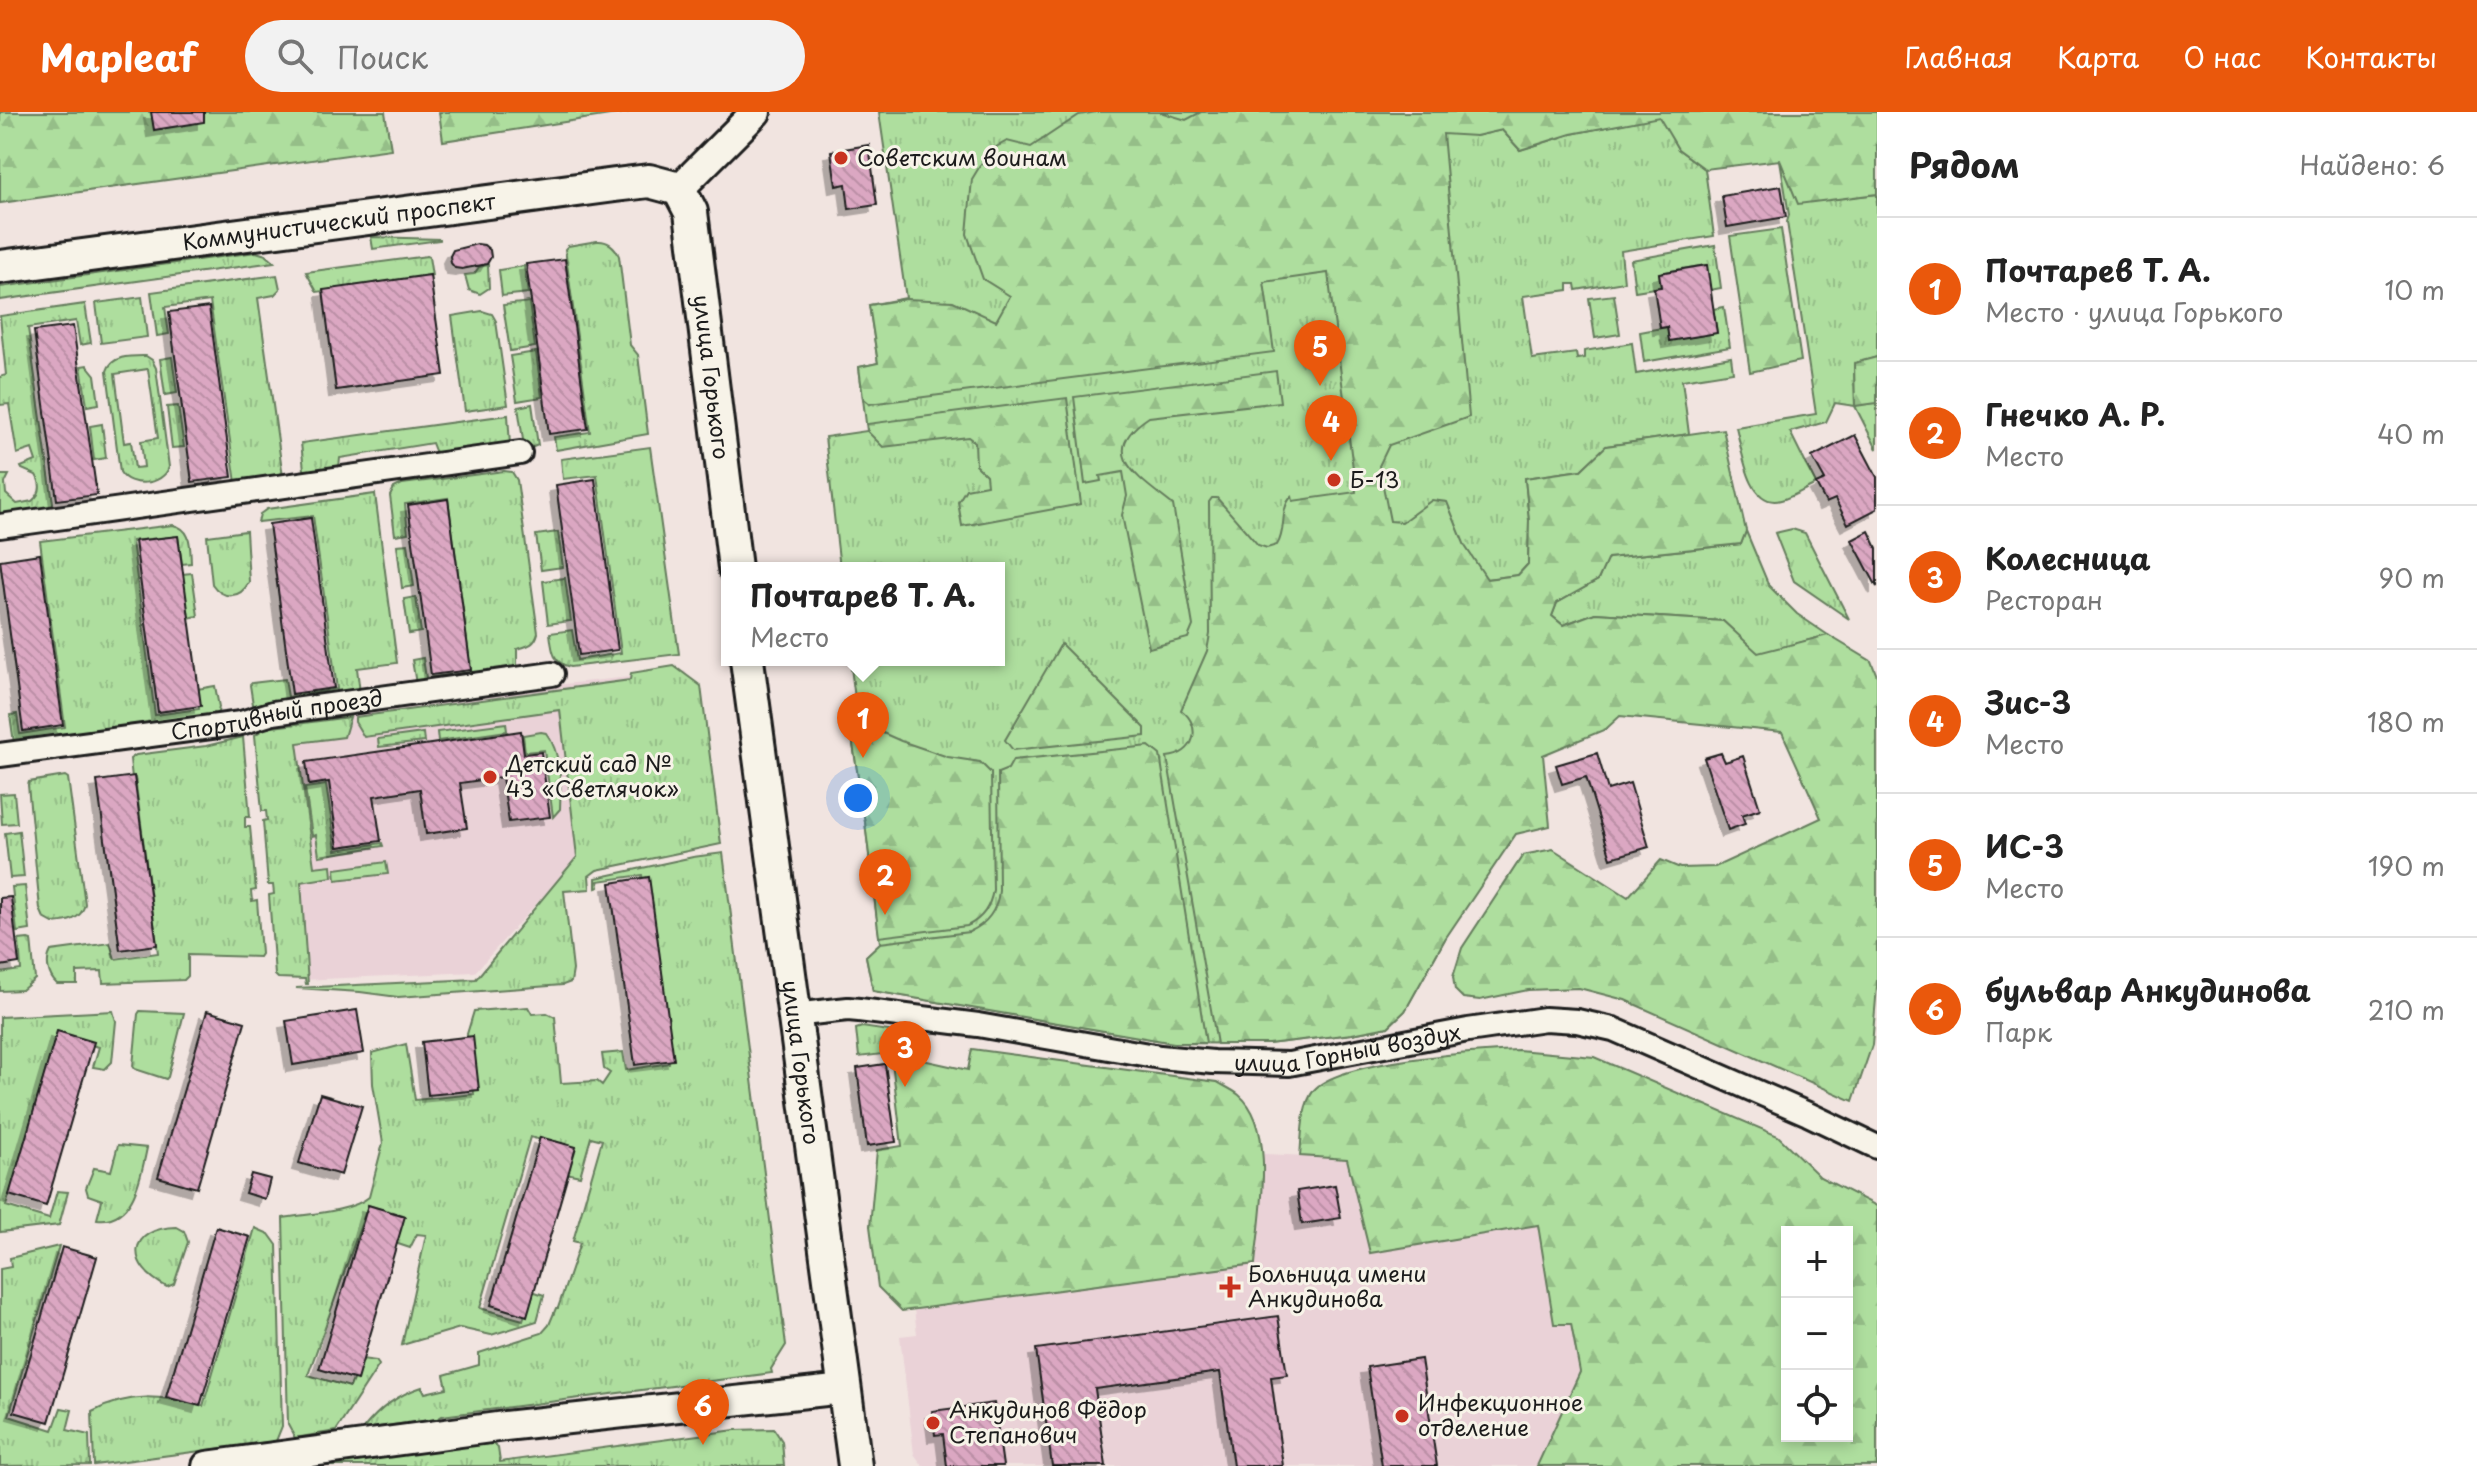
<!DOCTYPE html>
<html lang="ru">
<head>
<meta charset="utf-8">
<style>
	body { margin:0; font-family:"Playpen Sans",sans-serif; background:#f2f2f2; color:#222 }
	.controls { position:absolute; right:24px; bottom:24px; display:grid; overflow:hidden; border-radius:0px; box-shadow:0 4px 12px #0003 }
	.controls button { width:72px; height:72px; display:grid; place-items:center; padding:0; border:0; border-bottom:2px solid #e0e0e0; background:#fff; color:#222; font:40px sans-serif }
	.you { position:absolute; left:858px; top:686px; width:28px; height:28px; margin:-20px; border:6px solid #fff; border-radius:50%; background:#1a73e8; box-shadow:0 0 0 12px #1a73e833 }
	.badge { display:grid; place-items:center; width:52px; height:52px; border-radius:50%; background:#ea580c; color:#fff; font-size:26px; font-weight:700 }
	.pin { position:absolute; translate:-50% -66px; filter:drop-shadow(0 2px 4px #0008) }
	.pin::after { content:''; position:absolute; top:42px; width:28px; height:24px; background:inherit; clip-path:polygon(0 0,100% 0,50% 100%) }
	.popup { position:absolute; left:721px; top:450px; width:284px; height:104px; box-sizing:border-box; display:grid; place-content:center; border-radius:0px; background:#fff; filter:drop-shadow(0 2px 6px #0005); font-size:26px; white-space:nowrap; color:#767676 }
	.popup b { font-size:30px; color:#222 }
	.popup::after { content:''; position:absolute; left:50%; top:100%; margin-left:-16px; border:16px solid transparent; border-top-color:#fff }
	.list { margin:0; padding:0; list-style:none }
	h2 { display:flex; justify-content:space-between; align-items:center; height:104px; margin:0; padding:0 32px; font-size:34px }
	h2 small { font-size:26px; font-weight:400; color:#767676 }
	.list li { display:grid; grid-template-columns:52px 1fr auto; gap:24px; align-items:center; box-sizing:border-box; height:144px; padding:0 32px; border-top:2px solid #e0e0e0 }
	.list b { display:block; font-size:30px; white-space:nowrap }
	.list p { margin:0; font-size:26px; white-space:nowrap; color:#767676 }
	.list em { font-size:26px; font-style:normal; color:#767676 }
	.icon { flex:none; width:44px; height:44px; fill:none; stroke:currentColor; stroke-width:2; stroke-linecap:round; stroke-linejoin:round }
	.map { position:relative; flex:none; width:1877px; height:1354px; overflow:hidden }
	header { display:flex; align-items:center; gap:48px; box-sizing:border-box; height:112px; padding:0 40px; background:#ea580c; color:#fff }
	header strong { font-size:38px }
	nav { display:flex; gap:44px; margin-inline-start:auto; font-size:28px }
	.search { width:560px; height:72px; background:#f2f2f2; display:flex; align-items:center; gap:20px; box-sizing:border-box; padding:0 28px; border-radius:44px; color:#767676; font-size:30px }
	main { display:flex }
	aside { flex:1; background:#fff }
	.map>svg:first-child { display:block }
</style>
</head>
<body>
<header>
<strong>Mapleaf</strong>
<div class="search"><svg class="icon" aria-label="search" viewBox="0 0 24 24"><circle cx="10" cy="10" r="6"/><path d="M15 15l6 6"/></svg>Поиск</div>
<nav><a>Главная</a><a>Карта</a><a>О нас</a><a>Контакты</a></nav>
</header>
<main>
<div class="map">
<svg width="1877" height="1354" viewBox="0 0 1877 1354">
	<defs>
		<pattern id="grass-tufts" width="24" height="20" patternUnits="userSpaceOnUse" patternTransform="scale(2)"><rect width="24" height="20" fill="#aede9e"/><path d="M3 7l-1-3M5 7V3M7 7l1-3M15 17l-1-3M17 17v-4M19 17l1-3" fill="none" stroke="#95be88"/></pattern>
		<pattern id="forest-firs" width="22" height="20" patternUnits="userSpaceOnUse" patternTransform="scale(2)"><rect width="22" height="20" fill="#aede9e"/><path d="M5 1l3.5 6h-7zM16 11l3.5 6h-7z" fill="#95be88"/></pattern>
		<pattern id="building-back-hatch" width="6" height="6" patternUnits="userSpaceOnUse" patternTransform="scale(2)"><rect width="6" height="6" fill="#dba7c2"/><path d="M-1 5l2 2M0 0l6 6M5-1l2 2" fill="none" stroke="#bb8fa6"/></pattern>
		<filter id="shadow"><feDropShadow dx="-7" dy="7" stdDeviation="0" flood-color="#0004"/></filter>
	</defs>
	<rect width="100%" height="100%" fill="#f1e4e0"/>
	<filter id="ink" filterUnits="userSpaceOnUse"><feTurbulence type="fractalNoise" baseFrequency=".0125" numOctaves="2"/><feDisplacementMap in="SourceGraphic" scale="16" xChannelSelector="R" yChannelSelector="G"/><feConvolveMatrix kernelMatrix="1 2 1 2 8 2 1 2 1" color-interpolation-filters="sRGB"/></filter>
	<g filter="url(#ink)">
		<path fill="#ead2d7" d="M686 559 709 716 589 733 475 860 301 868 272 614 555 573Z
			M1265 1042 1347 1046 1370 1141 1538 1113 1554 1212H1571L1580 1260 1537 1354H923L914 1342 900 1224 917 1222 904 1113Z"/>
		<path fill="url(#grass-tufts)" stroke="#657d5d" stroke-width="2" fill-rule="evenodd" d="M879 0H1440L1476 24 1502 18 1520 38 1571 22 1660 4 1678 37 1705 57 1714 124 1621 139 1624 170 1576 178 1575 172H1568V178L1523 184 1532 247 1576 241 1577 247 1584 246V239L1632 231 1636 262 1731 245 1733 260 1682 268 1689 322 1607 334 1581 358 1525 366 1529 408 1528 452 1518 463 1486 467 1445 827 1405 899 1388 915 1352 922 1268 932 1174 931 873 879 866 844 880 831 865 710 849 606 856 594 850 548H999V456H840L825 325 867 319 859 255 878 251 869 193 906 186Z
			M1780 48 1799 91 1877 82V245L1854 252 1855 293 1877 291V337L1855 294 1835 291 1826 310 1790 320 1816 372C1805 377 1793 385 1781 388 1748 397 1742 337 1736 315L1816 302 1787 110 1789 103Z
			M371 125 440 127V128L373 137Z
			M597 129C607 128 615 134 619 144L630 233 638 243 648 322 556 338 554 325 590 320 565 137 568 134Z
			M1715 133 1721 176 1710 178 1706 153 1659 161 1661 175 1635 179 1631 148Z
			M256 140 266 143 274 150 0 188V175Z
			M427 144 429 145 432 164 317 180 306 160Z
			M488 153 489 176 480 182 469 178 465 163 474 162 479 155Z
			M524 154 528 181 502 184 499 158Z
			M277 163 280 177 274 183 258 186 284 372 237 378 210 189 165 195 169 222 157 224 151 180Z
			M1614 183 1620 222 1595 226 1589 186Z
			M142 185 147 225 101 231 96 191Z
			M529 190 535 235 510 239 503 193Z
			M85 192 91 231 80 233 76 209 28 216 54 398 3 404 0 403V363H9L5 371 6 382 17 392 32 389C41 382 42 373 36 363L22 357 21 355 36 349 32 337 17 342 9 292 0 293V265L6 263 0 204Z
			M1724 195 1730 235 1644 250 1640 220 1667 215 1670 228 1717 221 1713 197Z
			M482 199 492 202 496 209 508 293 465 299 452 204Z
			M536 240 542 285 517 289 510 244Z
			M146 244 152 248 156 256 169 355C163 374 129 376 120 360L107 259C112 243 131 244 146 244ZM148 257 158 326 141 329 144 355 135 356 131 330 124 331 115 262Z
			M172 245 177 281 165 283 160 247Z
			M87 253 95 263 99 292 87 294 81 254Z
			M532 292 538 333 533 335 523 328 518 295Z
			M178 294 184 335 172 336 167 295Z
			M508 303 510 333 437 344 432 331 340 346 339 356 305 366 301 331Z
			M102 312 106 346 94 348 90 314Z
			M650 335 679 542 570 555C552 551 552 537 550 521L572 518 577 548 621 541 597 363 563 367 561 347Z
			M504 359 512 360 517 368 538 521C535 533 528 534 517 537V558L416 572 412 548 423 546 426 566 471 560 448 386 405 392 408 421 395 423 390 384 394 376 402 372Z
			M375 382 397 551 357 556 360 581 254 599 250 573 252 571 285 567 288 585 337 577 313 404 258 410 260 402 267 397Z
			M173 413C192 417 190 434 191 451L182 452 178 424 132 429 155 603 199 597 197 577 215 574 219 595 217 605 14 631 10 603 17 602 20 622 65 615 40 429Z
			M1792 417 1805 421 1849 507 1794 469 1775 421Z
			M246 419 249 470C240 487 223 488 212 472L207 424Z
			M1746 419 1769 474 1797 502 1828 523 1758 542 1723 509 1595 501 1563 513 1552 504 1557 491 1598 468 1607 446 1741 432Z
			M558 420 563 455 541 458 536 423Z
			M408 432 414 474 402 476 397 433Z
			M192 461 198 504 188 506 182 462Z
			M565 466 571 509 548 512 543 469Z
			M416 485 421 520 409 522 404 487Z
			M674 554 701 574 721 732 597 758 589 764 590 777 564 779 573 858 571 870 563 873 398 885 360 880 296 876 476 867 577 745 560 598 364 625 355 610V605L630 568 631 561Z
			M350 605 344 625 297 631 314 755 331 753 332 765 301 770 308 872H306L305 867 278 866 275 863 269 783 274 782 273 773H268L263 709 267 708 266 699H262L255 623 265 616Z
			M506 611 507 619 438 629 437 620Z
			M541 620 546 621C562 641 561 673 560 697L553 705 544 638 525 640 523 623Z
			M423 621 424 630 379 635 378 627Z
			M243 625 250 705H245V715H250L256 778 251 779 252 789 257 788 261 842 259 845 188 843V864L184 868 103 871 102 859 77 860V872H57C48 864 45 849 51 839L110 831 115 847 158 841 135 666H132L130 647 136 643 206 634Z
			M65 664 68 666 85 792C81 808 68 810 53 811L44 806 40 797 28 673 29 670Z
			M326 673 336 738 382 731 383 734 319 744 316 723 312 724 305 676Z
			M14 681 17 711 2 712 0 682Z
			M19 719 24 765 10 766 5 721Z
			M723 741 786 1233 771 1257 772 1261 442 1304 437 1307 363 1317C380 1296 397 1283 422 1275L425 1281 447 1276 444 1263 479 1253V1241L542 1221 549 1213 556 1196H558L580 1131 573 1129 602 1028 591 1025 580 1064 566 1061 573 1037 530 1025 480 1196 523 1208 532 1179 544 1183 537 1209 491 1223 460 1216 402 1233 426 1123 417 1122 410 1136 395 1131 402 1104 368 1093 308 1263 350 1275 362 1247 376 1249 379 1253 336 1319 295 1326 288 1313 283 1106C307 1102 351 1100 369 1085L383 1031 373 972 372 941 406 932 415 988 474 982 467 922 474 899 528 895 532 902 547 901 555 905 561 971 597 969 602 973 610 961 604 957 602 942 623 940 626 958 669 951 642 763 598 769 599 775 596 776V766L693 745Z
			M386 750 388 762 336 768 335 757Z
			M25 774 30 818 17 820 12 775Z
			M28 827 31 828 35 867 22 878 0 879V861L21 858 19 828Z
			M113 899 116 909 112 950 105 957 93 955 99 935 56 924 6 1094 49 1107 57 1079 68 1080 59 1113 0 1120V905Z
			M140 899 184 901 168 965 166 967 135 957 133 954 138 902Z
			M862 915 889 919 891 941 859 945 856 917Z
			M118 1033 147 1036C141 1063 134 1112 97 1107L102 1088 88 1083 86 1076 94 1056 111 1059Z
			M177 1115 184 1119 188 1130 174 1172 167 1175C125 1154 127 1116 177 1115Z
			M255 1116 269 1122 277 1133 282 1314 276 1329 94 1353 92 1300C131 1279 162 1284 203 1294Z
			M59 1134 9 1304 53 1318 61 1296 72 1298 67 1318 89 1323 90 1353 0 1354V1157L11 1155 10 1146Z
			M774 1317 782 1329 784 1354H308L489 1329 498 1336 500 1350 735 1318Z"/>
		<path fill="url(#forest-firs)" stroke="#657d5d" stroke-width="2" fill-rule="evenodd" d="M0 0H385L391 37 0 91Z
			M439 0H629L443 29Z
			M1097 0H1160L1186 8 1201 0H1877V82L1798 92 1780 48 1705 57 1678 37 1659 5 1571 22 1520 38 1502 18 1476 24 1443 22 1469 305 1389 333 1379 354 1390 409 1402 410 1432 388 1447 390 1465 434 1487 467 1518 463 1528 452 1529 408 1525 366 1581 358 1606 334 1723 317 1746 419 1741 432 1608 446 1598 468 1557 491 1552 504 1563 513 1595 501 1723 509 1758 541 1828 523 1871 549 1877 564V875L1872 933 1853 989 1625 888 1579 876 1528 878 1480 888 1463 886 1455 878 1453 865 1462 836 1523 743 1553 737 1628 785 1661 748 1680 756 1715 755 1821 706 1782 620 1620 604 1606 617 1543 643 1550 714 1516 722 1445 827 1405 899 1388 915 1352 922 1268 932H1217L1167 645C1195 643 1203 614 1181 598L1207 539 1210 522 1209 390 1212 386H1217L1258 433 1267 436 1277 433C1287 418 1279 397 1292 384L1293 389 1356 380 1328 161 1264 170 1274 240 870 292 863 286 859 255 878 251 869 193 906 187 953 189 996 209 1010 184 983 167 967 122 972 67 989 39 1007 29 1031 35 1079 3Z
			M1781 117 1801 249 1750 260 1730 124Z
			M1877 245V291L1855 294 1854 251Z
			M1276 259 1280 290 1149 305C1094 341 1141 367 1173 393L1193 514 1188 526 1149 536 1122 403 1127 384 1123 360 1100 364 1101 369 1085 372 1074 285Z
			M1067 286 1081 392 962 414 958 390 966 377 987 373 986 363 976 353 975 330 968 325 883 335 868 320 867 312Z
			M1061 532 1145 616V624L1013 638 1005 628Z
			M849 606 901 629 948 645 980 650 991 661 993 778C990 795 983 806 967 814L879 825 865 710Z
			M1149 634 1160 643 1206 931H1174L873 879 866 844 880 831 969 820C987 812 997 798 999 779L998 661 1008 657 1013 648Z
			M972 937 1217 970C1224 974 1233 978 1239 983 1278 1016 1259 1106 1255 1152L902 1199 878 1175 870 1114 877 1038 902 1034 891 941 968 958Z
			M1518 938 1594 945 1778 1024 1820 1065 1877 1094V1354H1537L1580 1260 1571 1212H1554L1538 1113 1370 1141 1347 1047 1300 1044C1302 1025 1301 994 1314 978 1340 948 1476 940 1518 938ZM1787 1120H1847V1324H1787Z"/>
		<path fill="url(#building-back-hatch)" stroke="#1c1c1c" stroke-width="2" filter="url(#shadow)" d="M151 0H204V10L154 18Z
			M869 33 877 93 849 97 846 72 836 74 831 39Z
			M1781 74 1786 105 1727 115 1722 84Z
			M477 132 484 133 490 138 491 145 487 152 462 157 455 156 451 151 450 144 453 138Z
			M565 147 588 317 549 322 526 152Z
			M1707 153 1717 221 1669 229 1667 215 1660 216 1654 176 1661 175 1659 161Z
			M430 163 444 263 336 278 323 178Z
			M209 195 232 365 192 370 169 200Z
			M73 214 97 383 57 388 34 219Z
			M1855 323 1877 365V397L1848 412 1835 387 1826 391 1816 372 1825 368 1812 345Z
			M595 367 618 538 579 543 556 373Z
			M448 387 471 558 431 563 408 393Z
			M311 406 334 576 292 582 269 412Z
			M1869 419 1877 436V475L1852 428Z
			M178 424 201 594 158 600 135 429Z
			M40 442 63 613 23 619 0 448Z
			M521 619 524 642 541 640 550 705 509 710 502 665 460 671 467 716 426 722 420 677 374 684 381 729 338 735 329 670 309 673 306 650Z
			M1597 641 1608 678 1630 671 1649 735 1611 746 1586 665 1562 672 1556 653Z
			M1721 641 1725 650 1743 644 1760 697 1742 703 1745 712 1728 718 1704 646Z
			M134 664 157 833 120 838 97 669Z
			M649 765 674 948 635 953 610 771Z
			M11 785 19 851 0 854V786Z
			M357 898 364 941 293 953 286 909Z
			M207 899 245 910 197 1076 158 1065Z
			M57 919 94 930 46 1094 9 1083Z
			M473 924 479 978 428 983 422 930Z
			M885 952 896 1030 867 1034 857 956Z
			M320 982 362 994 341 1063 299 1051Z
			M540 1025 576 1035 527 1204 491 1193Z
			M251 1062 270 1067 265 1087 245 1081Z
			M1335 1073 1341 1106 1302 1112 1297 1079Z
			M368 1093 405 1104 357 1268 319 1257Z
			M216 1115 250 1125 200 1294 166 1285Z
			M62 1135 97 1145 49 1310 14 1300Z
			M1278 1204 1287 1263 1271 1265 1283 1354H1233L1220 1260 1095 1277 1106 1354H1052L1036 1237Z
			M1421 1247 1437 1354H1382L1367 1255Z
			M994 1291 1003 1354H947L943 1322 935 1323 932 1299Z"/>
		<g fill="none" stroke-linecap="round" stroke-linejoin="round">
			<defs>
				<g id="minor">
					<path d="M0 414 520 341"/>
					<path id="s1" d="M0 643 241 611 273 601 552 562"/>
					<path id="s2" d="M793 903 848 897 859 898 978 913 1160 945 1213 950 1289 952 1468 918 1545 907 1577 909 1613 917 1808 1002 1877 1035"/>
				</g>
				<path id="tertiary" d="M679 77 756 0
					M207 1354 505 1314 844 1277"/>
				<g id="secondary">
					<path id="s3" d="M0 155 615 73 649 69 679 77 691 100 735 456"/>
					<path id="s4" d="M747 548 855 1354"/>
				</g>
			</defs>
			<use href="#minor" stroke="#1c1c1c" stroke-width="28"/>
			<use href="#tertiary" stroke="#1c1c1c" stroke-width="34"/>
			<use href="#secondary" stroke="#1c1c1c" stroke-width="38"/>
			<use href="#minor" stroke="#f7f3e8" stroke-width="22"/>
			<use href="#tertiary" stroke="#f7f3e8" stroke-width="28"/>
			<use href="#secondary" stroke="#f7f3e8" stroke-width="32"/>
		</g>
	</g>
	<g fill="#c8321e" stroke="#f7f3e8" stroke-width="3">
		<circle cx="841" cy="46" r="8"/>
		<circle cx="1334" cy="368" r="8"/>
		<circle cx="490" cy="665" r="8"/>
		<path d="M1226 1163h8v8h8v8h-8v8h-8v-8h-8v-8h8z"/>
		<circle cx="1402" cy="1304" r="8"/>
		<circle cx="933" cy="1311" r="8"/>
	</g>
	<g text-anchor="middle" stroke-width="6" stroke-linejoin="round" paint-order="stroke">
		<g font-size="22" fill="#1c1c1c" stroke="#f7f3e8" text-anchor="start">
			<text x="857" y="54">Советским воинам</text>
			<text x="1350" y="376">Б-13</text>
			<text x="506" y="660">Детский сад №<tspan x="506" dy="25">43 «Светлячок»</tspan></text>
			<text x="1248" y="1170">Больница имени<tspan x="1248" dy="25">Анкудинова</tspan></text>
			<text x="1418" y="1299">Инфекционное<tspan x="1418" dy="25">отделение</tspan></text>
			<text x="949" y="1306">Анкудинов Фёдор<tspan x="949" dy="25">Степанович</tspan></text>
		</g>
		<g font-size="22" fill="#1c1c1c" stroke="#f7f3e8">
			<text dy="8" stroke="none"><textPath href="#s3" startOffset="342">Коммунистический проспект</textPath></text>
			<text dy="8" stroke="none"><textPath href="#s3" startOffset="878">улица Горького</textPath></text>
			<text dy="8" stroke="none"><textPath href="#s1" startOffset="280">Спортивный проезд</textPath></text>
			<text dy="8" stroke="none"><textPath href="#s2" startOffset="560">улица Горный воздух</textPath></text>
			<text dy="8" stroke="none"><textPath href="#s4" startOffset="406">улица Горького</textPath></text>
		</g>
	</g>
</svg>
<div class="controls">
<button>+</button>
<button>−</button>
<button><svg class="icon" aria-label="locate" viewBox="0 0 24 24"><circle cx="12" cy="12" r="6"/><path d="M12 2v4M12 18v4M2 12h4M18 12h4"/></svg></button>
</div>
<div class="you"></div>
<div class="pin badge" style="left:863px;top:646px">1</div>
<div class="popup"><b>Почтарев Т. А.</b>Место</div>
<div class="pin badge" style="left:885px;top:803px">2</div>
<div class="pin badge" style="left:905px;top:975px">3</div>
<div class="pin badge" style="left:1331px;top:349px">4</div>
<div class="pin badge" style="left:1320px;top:274px">5</div>
<div class="pin badge" style="left:703px;top:1333px">6</div>
</div>
<aside>
<h2>Рядом<small>Найдено: 6</small></h2>
<ul class="list">
<li><span class="badge">1</span><div><b>Почтарев Т. А.</b><p>Место · улица Горького</p></div><em>10 m</em></li>
<li><span class="badge">2</span><div><b>Гнечко А. Р.</b><p>Место</p></div><em>40 m</em></li>
<li><span class="badge">3</span><div><b>Колесница</b><p>Ресторан</p></div><em>90 m</em></li>
<li><span class="badge">4</span><div><b>Зис-3</b><p>Место</p></div><em>180 m</em></li>
<li><span class="badge">5</span><div><b>ИС-3</b><p>Место</p></div><em>190 m</em></li>
<li><span class="badge">6</span><div><b>бульвар Анкудинова</b><p>Парк</p></div><em>210 m</em></li>
</ul>
</aside>
</main>
</body>
</html>
